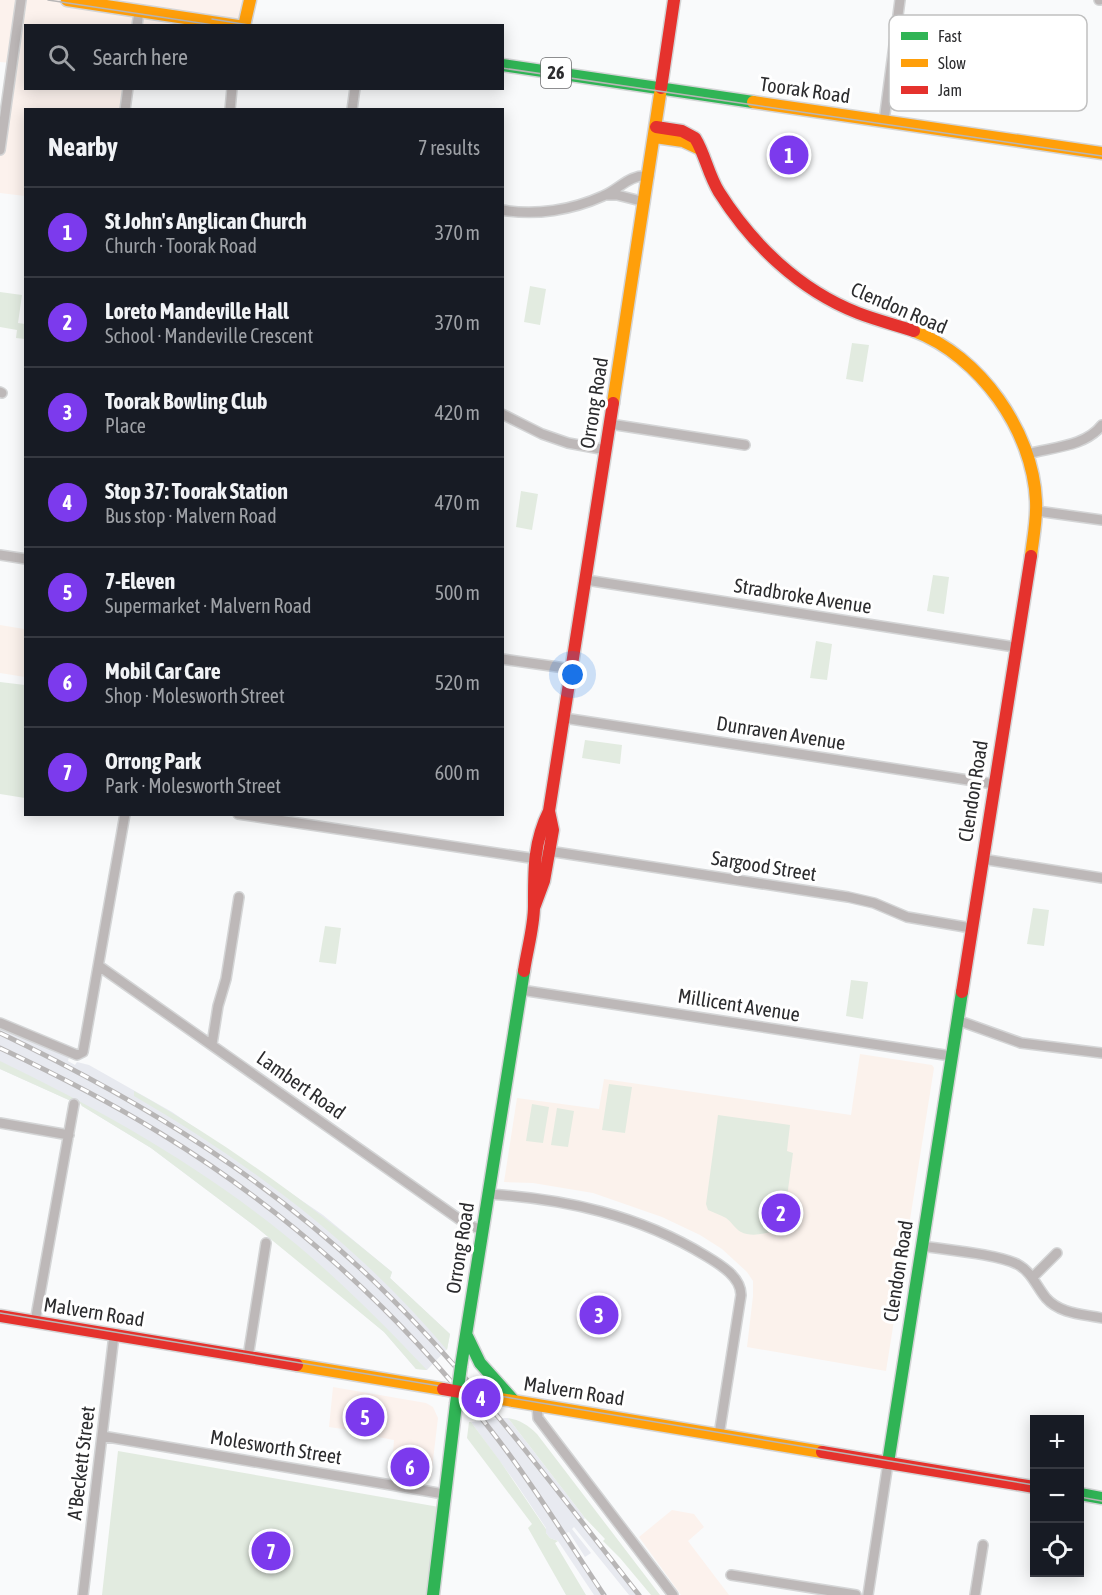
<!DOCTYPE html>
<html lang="en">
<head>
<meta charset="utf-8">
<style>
	body { margin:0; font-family:"Asap Condensed",sans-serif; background:#242831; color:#f1f3f6 }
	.controls { position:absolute; right:18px; bottom:18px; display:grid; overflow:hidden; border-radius:0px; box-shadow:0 3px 15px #0003 }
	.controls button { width:54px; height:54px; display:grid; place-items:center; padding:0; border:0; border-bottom:2px solid #363941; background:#171b24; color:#f1f3f6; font:30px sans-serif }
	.you { position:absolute; left:573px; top:675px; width:21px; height:21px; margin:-15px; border:4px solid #fff; border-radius:50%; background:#1a73e8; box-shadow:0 0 0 9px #1a73e833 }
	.badge { display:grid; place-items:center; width:39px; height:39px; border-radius:50%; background:#7c3aed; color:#fff; font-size:20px; font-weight:700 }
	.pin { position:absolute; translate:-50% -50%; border:3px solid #fff; box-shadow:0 2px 6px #0006 }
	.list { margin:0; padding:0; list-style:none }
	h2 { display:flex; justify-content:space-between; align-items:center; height:78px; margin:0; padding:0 24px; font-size:26px }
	h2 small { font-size:20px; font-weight:400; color:#9ea1a6 }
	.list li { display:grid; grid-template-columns:39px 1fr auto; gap:18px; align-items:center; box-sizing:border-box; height:90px; padding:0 24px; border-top:2px solid #363941 }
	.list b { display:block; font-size:22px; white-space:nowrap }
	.list p { margin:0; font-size:20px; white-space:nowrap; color:#9ea1a6 }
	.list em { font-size:20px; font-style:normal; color:#9ea1a6 }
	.icon { flex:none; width:33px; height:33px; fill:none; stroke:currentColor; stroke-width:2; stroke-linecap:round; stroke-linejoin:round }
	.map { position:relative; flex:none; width:1102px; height:1595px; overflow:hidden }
	.search { position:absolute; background:#171b24; box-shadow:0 3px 15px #0003; left:24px; top:24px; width:480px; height:66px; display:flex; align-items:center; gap:15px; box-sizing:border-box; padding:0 21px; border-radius:0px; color:#9ea1a6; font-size:22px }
	.panel { position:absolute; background:#171b24; box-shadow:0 3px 15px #0003; left:24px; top:108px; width:480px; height:708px; border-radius:0px }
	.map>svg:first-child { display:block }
</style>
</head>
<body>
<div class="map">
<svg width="1102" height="1595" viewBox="0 0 1102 1595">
	<rect width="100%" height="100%" fill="#f9fafb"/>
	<path fill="#fcf2ed" d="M0 0H249L244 25 26 26V88L128 89 125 109 26 110 25 196 0 193V150L12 63 0 62Z
		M333 1387 426 1403 433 1407 438 1418 431 1477 426 1481 391 1476 394 1440 356 1433V1431L329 1427Z
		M672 1510 694 1514 704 1527 688 1541 729 1595H681L639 1537Z"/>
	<path fill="#e8eaf0" d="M0 1028 69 1057 68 1061 75 1065 77 1062 89 1065 172 1112 323 1215 392 1272 390 1278 450 1334 447 1349 427 1370 416 1369 384 1332 334 1290 256 1227 151 1148 82 1106 80 1103 71 1101 0 1069Z
		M503 1418H508L585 1518 582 1521 642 1595H629L574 1527 572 1529 591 1553 585 1557 569 1532 566 1533 607 1595H594L558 1541 550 1538 546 1533V1528L515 1482 471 1422Z"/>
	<path fill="#fbf2ec" d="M25 624V677L0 673V625L24 629Z
		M860 1054 932 1065 934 1068 886 1371 747 1347 753 1296V1281L747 1272 722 1249 700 1235 662 1217 593 1193 533 1183 504 1182 517 1098 599 1109 604 1079 851 1115Z"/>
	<path fill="#e2ebe0" d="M530 286 546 289 540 325 524 322Z
		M0 292 22 295 18 323 25 324V339L16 338 17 330 0 327Z
		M852 343 869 345 863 382 846 379Z
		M521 491 538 494 532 530 516 527Z
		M933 575 949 577 944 614 927 611Z
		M816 641 832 644 827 680 810 678Z
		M0 682 25 685V798L0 794Z
		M585 740 622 745 620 764 582 758Z
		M1033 908 1049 910 1044 946 1027 944Z
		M325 926 341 928 336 964 319 962Z
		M851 980 868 982 863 1019 846 1016Z
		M0 1061C101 1110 199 1165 286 1236 337 1277 382 1323 427 1370L416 1369 384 1332 256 1227 151 1148 82 1106 80 1103 71 1101 0 1069Z
		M609 1084 632 1087 625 1133 602 1130Z
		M134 1091C226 1142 311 1205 392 1272L390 1278 450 1334 447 1350C360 1246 250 1163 134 1096Z
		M532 1104 549 1107 543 1143 526 1141Z
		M557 1108 574 1111 568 1147 551 1145Z
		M718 1115 790 1125 787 1151 793 1153 783 1226C773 1233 752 1238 741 1232 735 1229 732 1222 726 1218 721 1215 714 1213 708 1210L706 1204Z
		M508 1418C520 1420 528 1425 537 1434L660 1595H651L620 1558 603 1541 605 1539 585 1518Z
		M469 1422H471L500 1461 546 1529V1533L550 1538 558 1541 555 1543 586 1595H566L528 1528 532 1524 467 1438Z
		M118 1451 439 1507 430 1595H102Z"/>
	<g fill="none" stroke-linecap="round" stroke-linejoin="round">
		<defs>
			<path id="street" d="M1099 0H1100
				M137 26 139 11
				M125 110 128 88
				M230 110 232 88
				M352 110 355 88
				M884 121 900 0
				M0 150 21 0
				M607 195H617L645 202
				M502 210C536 216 572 210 603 196 620 189 629 174 649 176
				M0 392 2 393
				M502 414 542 434 568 443 606 450
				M610 424 745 445
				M1027 454C1052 447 1085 447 1102 425
				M1037 511 1102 520
				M0 555 26 559
				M586 580 1015 647
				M502 659 572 669
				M564 718 994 784
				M238 814 530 858 555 852 848 897 874 903 907 917 971 928
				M982 859 1102 878
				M99 966 459 1219 471 1226 483 1230
				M521 990 951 1056
				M957 1020 1021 1043 1102 1053
				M0 1023 77 1055 83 1052 125 814
				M212 1044 218 1006 226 979 239 897
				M0 1123 69 1135
				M488 1194C566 1199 639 1215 706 1256 721 1265 741 1277 741 1295L719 1435
				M922 1246C947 1250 996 1254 1017 1264 1032 1272 1036 1286 1046 1298 1060 1314 1083 1314 1102 1318
				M1033 1277 1057 1253
				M35 1322 74 1104
				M248 1357 266 1243
				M537 1405 538 1418 673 1595
				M102 1436 444 1494
				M731 1575 856 1595
				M83 1595 114 1335
				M868 1595 888 1463
				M975 1595 983 1545"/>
			<path id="fast" d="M502 65 753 102
				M467 1336 480 1363 514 1401
				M461 1366 524 971
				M888 1463 962 992
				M1080 1494 1102 1498
				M433 1595 456 1404"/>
			<path id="slow" d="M67 0 238 26
				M244 26 250 0
				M753 102 1102 153
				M655 137 683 141 698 148
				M914 331C980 356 1033 431 1036 501 1037 520 1033 538 1031 556
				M613 403 661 88
				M297 1365 443 1389
				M489 1397 822 1452"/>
			<path id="jam" d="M661 88 674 0
				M656 127 682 131 695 138C705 154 708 174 719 192 752 244 799 290 858 313 876 320 896 325 914 331
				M534 908 544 881 553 830 549 811 613 403
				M524 971C527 950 534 927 534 906 534 872 533 843 549 811
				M962 992 1031 556
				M0 1316 297 1365
				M822 1452 1034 1487"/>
		</defs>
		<use href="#street" stroke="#d4d5d6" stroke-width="12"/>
		<use href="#fast" stroke="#d4d5d6" stroke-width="15"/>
		<use href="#slow" stroke="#d4d5d6" stroke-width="15"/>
		<use href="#jam" stroke="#d4d5d6" stroke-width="15"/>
		<use href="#street" stroke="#bdb8b8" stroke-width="9"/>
		<use href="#fast" stroke="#30b455" stroke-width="12"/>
		<use href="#slow" stroke="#ff9f0a" stroke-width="12"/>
		<use href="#jam" stroke="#e5322d" stroke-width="12"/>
		<path stroke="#b8b6b6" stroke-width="1.5" d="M48 0 220 26
			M212 19 255 26
			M502 68 1102 156
			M0 1313 1034 1485
			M1080 1497 1102 1501"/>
		<defs>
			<path id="rail" d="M0 1033C146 1103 278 1184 392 1299 483 1390 560 1495 639 1595
				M0 1048C55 1074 108 1101 160 1133 285 1209 396 1309 486 1424 529 1478 565 1537 604 1595"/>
		</defs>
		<use href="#rail" stroke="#b8b6b6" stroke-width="5"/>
		<use href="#rail" stroke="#fff" stroke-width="3" stroke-dasharray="9" stroke-linecap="butt"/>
		<defs>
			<path id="fast-bridge" d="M456 1404 461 1366"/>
			<path id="jam-bridge" d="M443 1389 489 1397"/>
		</defs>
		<use href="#fast-bridge" stroke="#d4d5d6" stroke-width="15" stroke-linecap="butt"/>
		<use href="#jam-bridge" stroke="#d4d5d6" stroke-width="15" stroke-linecap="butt"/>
		<use href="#fast-bridge" stroke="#30b455" stroke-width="12"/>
		<use href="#jam-bridge" stroke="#e5322d" stroke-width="12"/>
	</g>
	<g text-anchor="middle" stroke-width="6" stroke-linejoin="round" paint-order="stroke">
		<rect fill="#fff" stroke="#6b6b6d" stroke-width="1.5" x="541" y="58" width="30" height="30" rx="4.5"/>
		<g font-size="18" font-weight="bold" fill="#2c2c2e">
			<text x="556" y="79">26</text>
		</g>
		<g font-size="20" fill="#2c2c2e" stroke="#fff">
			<text transform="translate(805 90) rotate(8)" y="7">Toorak Road</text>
			<text transform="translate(899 308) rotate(23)" y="7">Clendon Road</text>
			<text transform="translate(594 403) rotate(-81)" y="7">Orrong Road</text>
			<text transform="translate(803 596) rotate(9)" y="7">Stradbroke Avenue</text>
			<text transform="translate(781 733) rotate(9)" y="7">Dunraven Avenue</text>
			<text transform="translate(973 791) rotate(-81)" y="7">Clendon Road</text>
			<text transform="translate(764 866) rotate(9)" y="7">Sargood Street</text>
			<text transform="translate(739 1005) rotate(9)" y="7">Millicent Avenue</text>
			<text transform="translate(301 1085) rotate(35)" y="7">Lambert Road</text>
			<text transform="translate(460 1248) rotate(-81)" y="7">Orrong Road</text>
			<text transform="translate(898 1271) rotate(-81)" y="7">Clendon Road</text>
			<text transform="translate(94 1312) rotate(9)" y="7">Malvern Road</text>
			<text transform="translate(574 1391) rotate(9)" y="7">Malvern Road</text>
			<text transform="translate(276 1447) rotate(9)" y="7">Molesworth Street</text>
			<text transform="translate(81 1463) rotate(-83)" y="7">A'Beckett Street</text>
		</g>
	</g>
	<rect x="889" y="15" width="198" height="96" rx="9" fill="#fff" stroke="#c0c0c0" stroke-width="1.5"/>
	<rect x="901" y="32" width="27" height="8" fill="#30b455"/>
	<rect x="901" y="59" width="27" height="8" fill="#ff9f0a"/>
	<rect x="901" y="86" width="27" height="8" fill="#e5322d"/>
	<g font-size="16" fill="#2c2c2e">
		<text x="938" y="42">Fast</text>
		<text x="938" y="69">Slow</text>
		<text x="938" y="96">Jam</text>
	</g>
</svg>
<div class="controls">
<button>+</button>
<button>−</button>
<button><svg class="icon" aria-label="locate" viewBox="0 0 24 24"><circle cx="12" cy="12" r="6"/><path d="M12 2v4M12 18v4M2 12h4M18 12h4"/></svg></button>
</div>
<div class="you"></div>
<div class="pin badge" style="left:789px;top:155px">1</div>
<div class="pin badge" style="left:781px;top:1213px">2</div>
<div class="pin badge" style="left:599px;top:1315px">3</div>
<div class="pin badge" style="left:481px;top:1398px">4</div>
<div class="pin badge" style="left:365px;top:1417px">5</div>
<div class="pin badge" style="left:410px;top:1467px">6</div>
<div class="pin badge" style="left:271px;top:1551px">7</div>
<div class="search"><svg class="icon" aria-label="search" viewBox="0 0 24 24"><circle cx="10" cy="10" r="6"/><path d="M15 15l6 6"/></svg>Search here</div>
<section class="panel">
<h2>Nearby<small>7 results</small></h2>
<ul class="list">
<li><span class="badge">1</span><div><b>St John's Anglican Church</b><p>Church · Toorak Road</p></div><em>370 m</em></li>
<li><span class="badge">2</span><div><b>Loreto Mandeville Hall</b><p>School · Mandeville Crescent</p></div><em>370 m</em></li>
<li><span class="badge">3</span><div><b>Toorak Bowling Club</b><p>Place</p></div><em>420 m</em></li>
<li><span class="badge">4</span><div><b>Stop 37: Toorak Station</b><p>Bus stop · Malvern Road</p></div><em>470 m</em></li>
<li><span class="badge">5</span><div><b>7-Eleven</b><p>Supermarket · Malvern Road</p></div><em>500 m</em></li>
<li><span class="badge">6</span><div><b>Mobil Car Care</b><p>Shop · Molesworth Street</p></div><em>520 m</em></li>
<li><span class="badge">7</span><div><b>Orrong Park</b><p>Park · Molesworth Street</p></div><em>600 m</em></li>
</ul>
</section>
</div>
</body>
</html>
